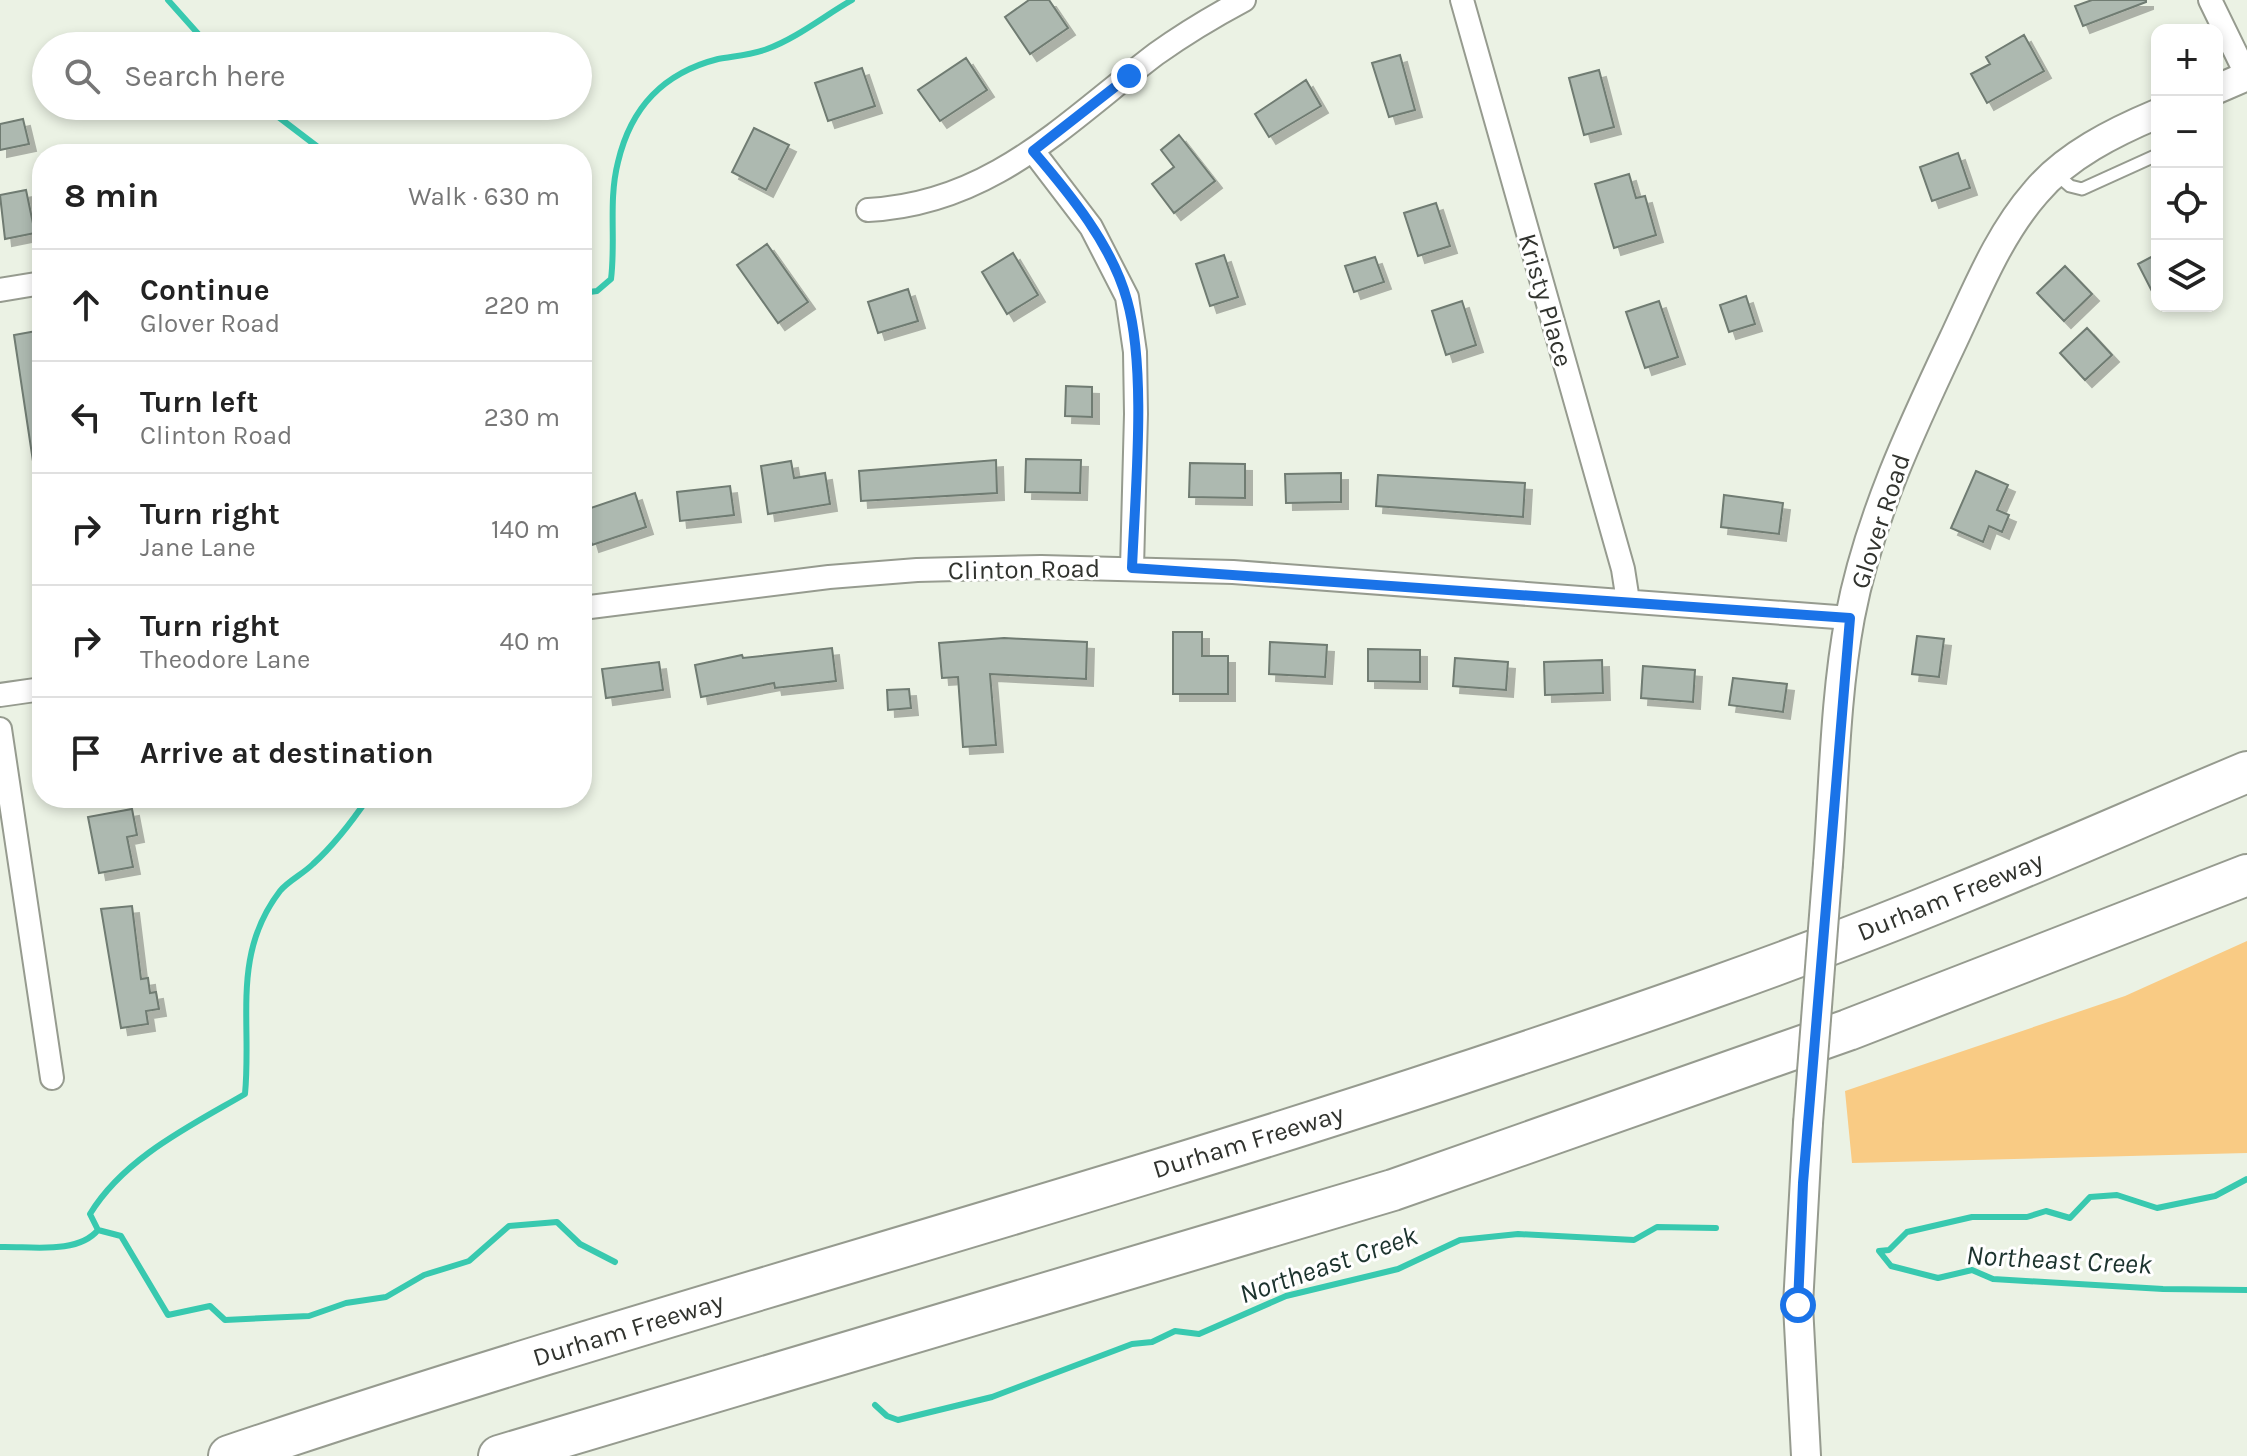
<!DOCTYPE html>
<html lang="en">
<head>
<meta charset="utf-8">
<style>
	body { margin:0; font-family:Karla,sans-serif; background:#f6f6f6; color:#222 }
	.controls { position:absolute; right:24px; top:24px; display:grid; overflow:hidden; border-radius:16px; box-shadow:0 4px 12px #0003 }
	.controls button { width:72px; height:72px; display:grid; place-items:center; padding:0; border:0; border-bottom:2px solid #e0e0e0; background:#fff; color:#222; font:40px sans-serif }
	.stop { position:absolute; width:24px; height:24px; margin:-18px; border:6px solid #1a73e8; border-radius:50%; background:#fff }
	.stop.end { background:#1a73e8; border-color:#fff; box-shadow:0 2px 8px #0008 }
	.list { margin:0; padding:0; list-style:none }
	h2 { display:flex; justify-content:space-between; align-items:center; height:104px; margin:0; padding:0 32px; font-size:34px }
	h2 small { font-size:26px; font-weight:400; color:#767676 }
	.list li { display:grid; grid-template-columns:52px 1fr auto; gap:24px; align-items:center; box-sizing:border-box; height:112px; padding:0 32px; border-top:2px solid #e0e0e0 }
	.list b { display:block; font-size:30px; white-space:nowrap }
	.list p { margin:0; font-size:26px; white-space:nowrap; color:#767676 }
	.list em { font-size:26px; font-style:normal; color:#767676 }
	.icon { flex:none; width:44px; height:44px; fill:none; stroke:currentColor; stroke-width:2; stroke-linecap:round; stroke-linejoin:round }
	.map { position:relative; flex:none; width:2247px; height:1456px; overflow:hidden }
	.search { position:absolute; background:#fff; box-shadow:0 4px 12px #0003; left:32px; top:32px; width:560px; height:88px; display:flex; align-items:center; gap:20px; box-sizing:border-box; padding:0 28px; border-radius:44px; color:#767676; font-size:30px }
	.panel { position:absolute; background:#fff; box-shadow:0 4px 12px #0003; left:32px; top:144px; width:560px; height:664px; border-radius:32px }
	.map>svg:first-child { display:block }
</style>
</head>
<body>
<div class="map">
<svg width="2247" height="1456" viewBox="0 0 2247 1456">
	<defs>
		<filter id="shadow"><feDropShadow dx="7" dy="7" stdDeviation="0" flood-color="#0004"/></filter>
	</defs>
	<rect width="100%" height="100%" fill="#ebf2e4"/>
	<path fill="#f9cb84" d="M2247 941V1153L1852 1163 1845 1091 2125 996Z"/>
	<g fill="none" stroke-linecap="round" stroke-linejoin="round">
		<path stroke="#38c9af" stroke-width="6" d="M168 0 209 46
			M264 106 327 154
			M582 293 597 291 611 279C616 240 608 201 618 162 631 107 663 73 718 59 734 56 751 55 767 49 797 38 824 16 852 0
			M2247 1179 2215 1196 2157 1208 2117 1195 2090 1197 2070 1218 2046 1211 2027 1217H1972L1907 1232 1889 1250 1879 1251 1891 1266 1938 1278 1972 1270 1993 1279 2163 1289 2247 1290
			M98 1230 121 1236 168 1315 210 1306 225 1320 309 1316 346 1303 386 1297 424 1275 469 1261 509 1226 557 1222 580 1244 615 1262
			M98 1230 90 1214C124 1158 190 1126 245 1094 252 1021 231 955 280 891 288 881 303 874 313 864 335 844 351 823 368 798
			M0 1247C30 1246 77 1255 98 1230
			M875 1405 887 1416 898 1420 992 1397 1132 1344 1152 1342 1175 1331 1199 1334 1286 1296 1398 1269 1460 1240 1518 1234 1634 1240 1657 1227 1716 1228"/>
	</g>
	<path fill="#adb9b0" stroke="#6f7b72" stroke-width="2" filter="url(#shadow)" d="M1029 0H1049L1068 28 1030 54 1005 17Z
		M2092 0H2146V2L2083 26 2075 6Z
		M2024 35 2044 71 1987 103 1971 74 1990 64 1986 57Z
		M1400 55 1415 110 1389 117 1372 63Z
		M966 58 987 90 940 121 918 90Z
		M862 68 875 106 828 121 815 83Z
		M1599 70 1614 127 1584 135 1569 78Z
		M1306 80 1321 106 1269 137 1255 114Z
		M23 119 29 144 0 150V124Z
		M754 128 789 145 766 190 732 172Z
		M1179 135 1215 181 1174 213 1152 184 1174 167 1161 150Z
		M1958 153 1970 188 1932 201 1920 167Z
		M1629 174 1636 198 1645 196 1656 235 1614 248 1595 184Z
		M26 190 35 233 5 239 0 195Z
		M1436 203 1450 246 1418 256 1404 213Z
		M767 244 808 302 778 323 737 265Z
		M1013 253 1038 295 1007 314 982 272Z
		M2157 254V301L2138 264Z
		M1224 255 1238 297 1210 306 1196 264Z
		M1375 257 1384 282 1354 292 1345 266Z
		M2065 266 2092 294 2064 321 2037 293Z
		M908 289 918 321 878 333 868 302Z
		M1746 296 1755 324 1729 332 1720 305Z
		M1462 301 1476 345 1446 355 1432 311Z
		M1659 301 1678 357 1645 368 1626 312Z
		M2087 328 2112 355 2085 380 2060 353Z
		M42 330V467L34 468 14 335Z
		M1066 386 1092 387V417L1065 416Z
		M1026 459 1081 460 1080 493 1025 492Z
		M996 460 997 493 861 501 859 471Z
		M791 461 794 478 825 473 830 504 768 514 761 466Z
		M1190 463 1245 464V498L1189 497Z
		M1976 471 2008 485 1997 510 2009 515 2002 532 1989 526 1983 542 1951 528Z
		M1341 473V502L1286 503 1285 474Z
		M1378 475 1525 483 1523 517 1376 506Z
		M730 486 734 515 680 521 677 492Z
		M635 493 646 527 592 545 582 511Z
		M1724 495 1783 503 1779 534 1721 527Z
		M1173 632H1202V656H1228V694H1173Z
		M1917 636 1944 639 1939 677 1912 674Z
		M1004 638 1087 642 1086 679 990 674 996 745 963 747 958 677 942 678 939 643Z
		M1270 642 1327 645 1325 677 1269 674Z
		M832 648 836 681 775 688 774 683 701 697 695 665 742 655 743 658Z
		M1368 649 1420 650V682L1368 681Z
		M1455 658 1508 662 1506 690 1453 686Z
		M1602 660 1603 693 1545 695 1544 662Z
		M659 662 663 690 606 698 602 669Z
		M1643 666 1695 670 1693 702 1641 698Z
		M1733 678 1787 684 1783 712 1729 705Z
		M909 689 911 708 888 710 887 690Z
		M132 809 137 835 127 837 133 867 99 873 88 817Z
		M132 906 141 979 148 978 150 993 156 992 159 1009 146 1011 148 1024 121 1028 101 909Z"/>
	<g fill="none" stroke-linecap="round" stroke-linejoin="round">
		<defs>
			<path id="service" d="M2055 173 2070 186 2082 189 2157 155"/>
			<path id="minor" d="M1462 0 1623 569 1628 601
				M2210 0 2247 76
				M1033 151 1091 227 1127 297 1135 352 1136 414 1132 568
				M868 210C991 204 1064 124 1156 54 1184 34 1214 16 1244 0
				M0 290 42 283
				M582 608 829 577 917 570 1041 567 1233 572 1850 618
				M0 695 42 689
				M0 729 52 1078"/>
			<path id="tertiary" d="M2217 89 2247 76
				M1828 864C1834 782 1835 697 1850 617 1869 517 1913 425 1956 334 1979 285 2000 233 2036 192 2066 156 2114 132 2157 114
				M1806 1456 1798 1305 1808 1123"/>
			<path id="motorway" d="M229 1456C635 1319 1050 1210 1457 1075 1626 1019 1796 961 1961 893 2057 854 2151 812 2247 772
				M499 1456 1393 1190 1848 1030 2247 875"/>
		</defs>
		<use href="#service" stroke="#969b8f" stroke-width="15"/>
		<use href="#minor" stroke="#969b8f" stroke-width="26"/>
		<use href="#tertiary" stroke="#969b8f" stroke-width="32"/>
		<use href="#motorway" stroke="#969b8f" stroke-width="44"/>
		<use href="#service" stroke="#fff" stroke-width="11"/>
		<use href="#minor" stroke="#fff" stroke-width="22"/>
		<use href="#tertiary" stroke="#fff" stroke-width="28"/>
		<use href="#motorway" stroke="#fff" stroke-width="40"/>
		<defs>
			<path id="tertiary-bridge" d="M1808 1123 1828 864"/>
		</defs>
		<use href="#tertiary-bridge" stroke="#969b8f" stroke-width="32" stroke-linecap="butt"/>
		<use href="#tertiary-bridge" stroke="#fff" stroke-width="28"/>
	</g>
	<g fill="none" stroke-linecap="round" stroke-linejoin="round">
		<path stroke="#1a73e8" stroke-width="10" d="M1129 76 1033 151C1070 194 1112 245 1127 300 1147 370 1135 493 1132 568L1850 618 1803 1183 1798 1305"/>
	</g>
	<g text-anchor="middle" stroke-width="6" stroke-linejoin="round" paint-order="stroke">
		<g font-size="26" fill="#31332e" stroke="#fff">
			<text transform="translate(1546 300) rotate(74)" y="9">Kristy Place</text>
			<text transform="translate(1880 521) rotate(-72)" y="9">Glover Road</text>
			<text transform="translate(1024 569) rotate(-1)" y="9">Clinton Road</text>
			<text transform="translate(1950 896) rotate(-22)" y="9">Durham Freeway</text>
			<text transform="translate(1248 1141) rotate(-17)" y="9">Durham Freeway</text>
			<text transform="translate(628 1329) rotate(-17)" y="9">Durham Freeway</text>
		</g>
		<g font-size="28" font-style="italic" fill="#1c332e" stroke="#fff">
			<text transform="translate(2059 1259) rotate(3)" y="10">Northeast Creek</text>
			<text transform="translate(1328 1264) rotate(-19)" y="10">Northeast Creek</text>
		</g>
	</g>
</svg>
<div class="controls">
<button>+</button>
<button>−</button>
<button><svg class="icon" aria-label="locate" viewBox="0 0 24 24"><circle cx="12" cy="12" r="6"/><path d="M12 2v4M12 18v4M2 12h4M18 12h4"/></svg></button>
<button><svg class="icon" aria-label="layers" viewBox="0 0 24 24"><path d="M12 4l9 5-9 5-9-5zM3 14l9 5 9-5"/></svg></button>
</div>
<div class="stop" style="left:1798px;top:1305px"></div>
<div class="stop end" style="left:1129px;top:76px"></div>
<div class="search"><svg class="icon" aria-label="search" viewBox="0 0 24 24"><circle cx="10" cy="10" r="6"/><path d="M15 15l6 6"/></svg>Search here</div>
<section class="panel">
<h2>8 min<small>Walk · 630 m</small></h2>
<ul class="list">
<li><svg class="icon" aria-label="ahead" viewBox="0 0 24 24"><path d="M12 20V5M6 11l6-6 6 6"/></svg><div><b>Continue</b><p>Glover Road</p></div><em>220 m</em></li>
<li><svg class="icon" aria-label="left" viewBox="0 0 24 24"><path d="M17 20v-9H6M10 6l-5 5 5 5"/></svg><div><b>Turn left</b><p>Clinton Road</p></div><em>230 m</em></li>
<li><svg class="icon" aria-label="right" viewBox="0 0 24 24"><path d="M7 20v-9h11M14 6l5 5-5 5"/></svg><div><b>Turn right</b><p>Jane Lane</p></div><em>140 m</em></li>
<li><svg class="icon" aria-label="right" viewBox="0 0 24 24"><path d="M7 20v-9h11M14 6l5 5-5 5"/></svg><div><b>Turn right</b><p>Theodore Lane</p></div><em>40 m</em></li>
<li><svg class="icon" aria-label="arrive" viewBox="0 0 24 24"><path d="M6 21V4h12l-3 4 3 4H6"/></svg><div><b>Arrive at destination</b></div></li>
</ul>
</section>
</div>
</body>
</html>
